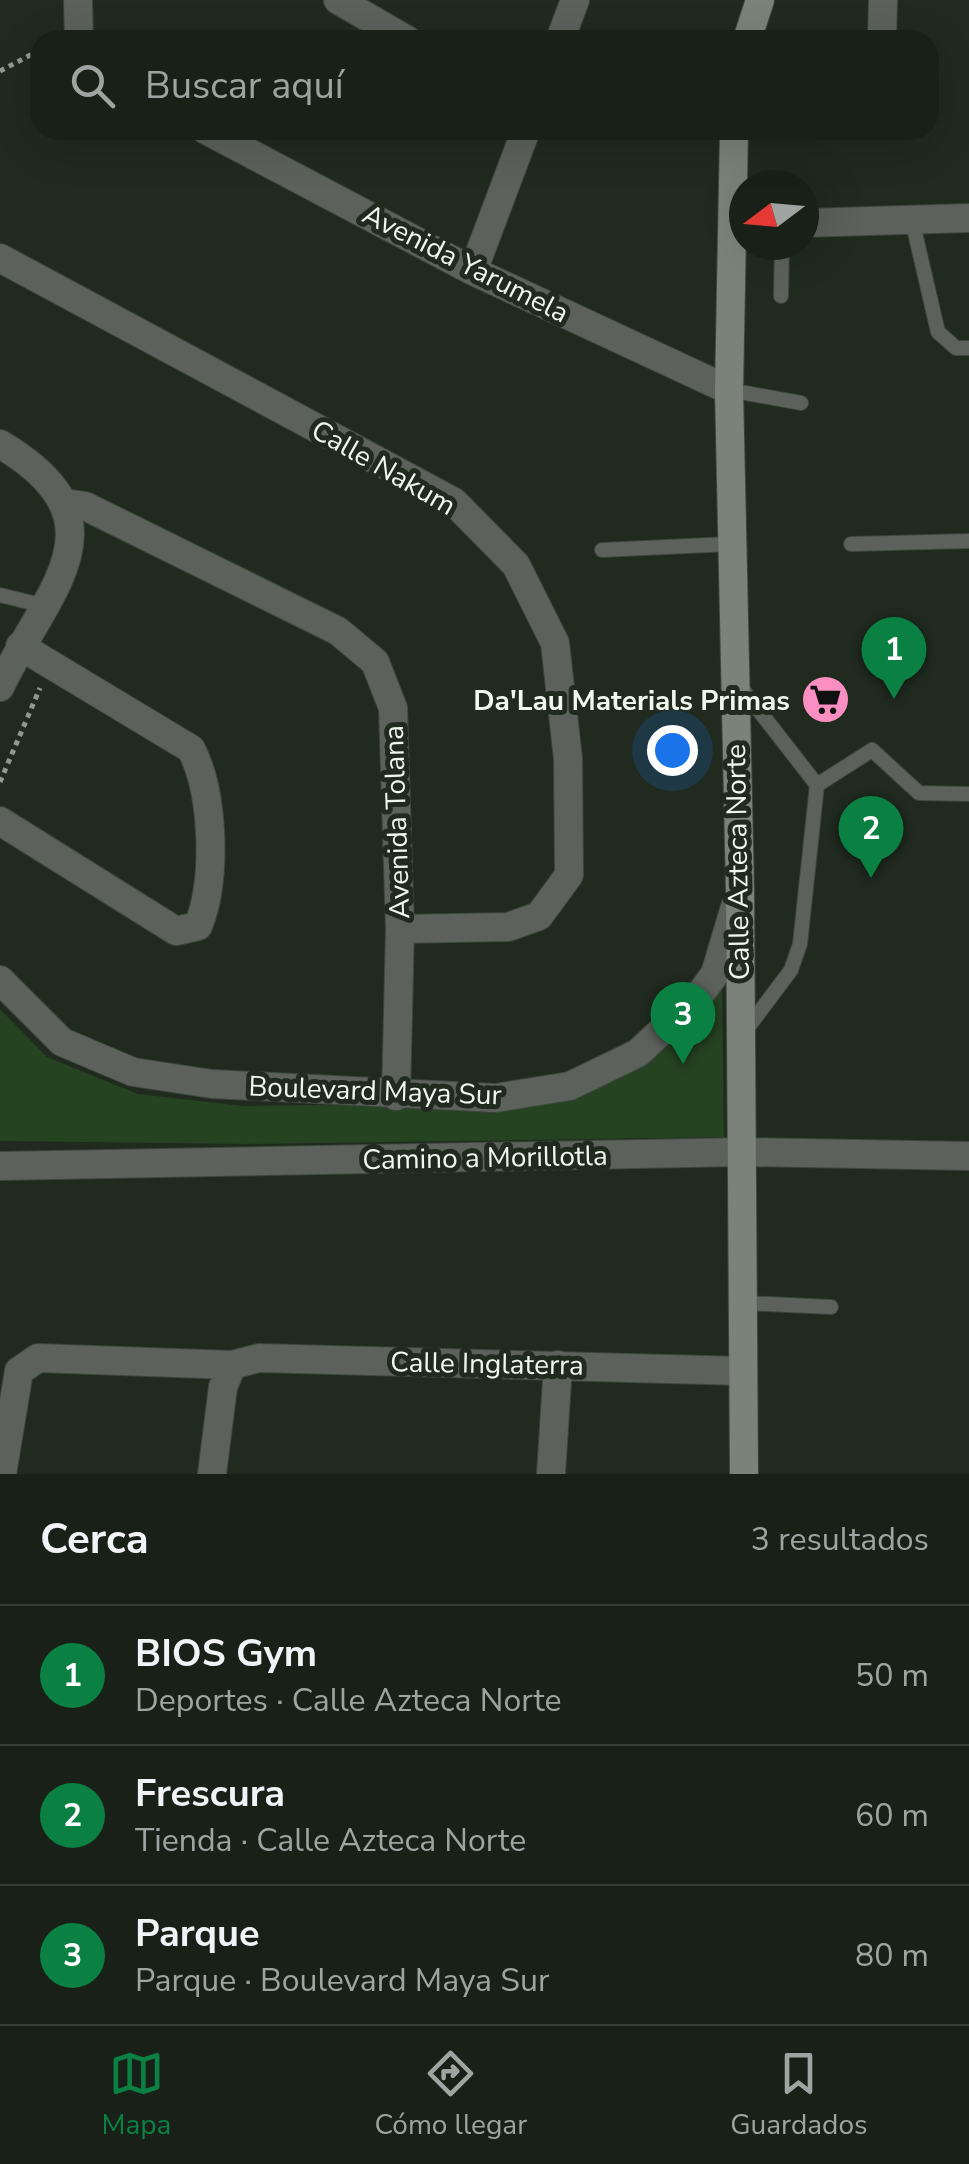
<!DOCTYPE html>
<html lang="es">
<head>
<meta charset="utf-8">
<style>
	body { margin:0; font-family:"Nunito Sans",sans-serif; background:#252d24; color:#f1f3f6 }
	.compass { position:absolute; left:729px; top:170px; width:90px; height:90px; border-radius:50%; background:#182017; box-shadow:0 10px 40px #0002; rotate:254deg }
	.you { position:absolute; left:672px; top:750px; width:35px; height:35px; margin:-25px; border:8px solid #fff; border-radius:50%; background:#1a73e8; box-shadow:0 0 0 15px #1a73e833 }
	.badge { display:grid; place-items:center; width:65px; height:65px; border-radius:50%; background:#0b8043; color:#fff; font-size:32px; font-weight:700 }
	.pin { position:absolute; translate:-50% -82px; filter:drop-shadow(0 2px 5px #0008) }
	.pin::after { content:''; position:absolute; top:52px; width:35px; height:30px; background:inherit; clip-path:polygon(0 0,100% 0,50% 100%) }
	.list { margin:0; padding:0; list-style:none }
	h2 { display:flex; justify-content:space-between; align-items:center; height:130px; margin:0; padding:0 40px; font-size:42px }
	h2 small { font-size:32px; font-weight:400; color:#9fa3a1 }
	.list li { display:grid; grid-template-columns:65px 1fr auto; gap:30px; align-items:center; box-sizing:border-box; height:140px; padding:0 40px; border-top:2px solid #363e36 }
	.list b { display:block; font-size:38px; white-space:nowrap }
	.list p { margin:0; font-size:32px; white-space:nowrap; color:#9fa3a1 }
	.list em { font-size:32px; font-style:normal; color:#9fa3a1 }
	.icon { flex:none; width:55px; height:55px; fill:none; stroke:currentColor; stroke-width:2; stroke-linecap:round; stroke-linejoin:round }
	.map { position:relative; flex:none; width:969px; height:1474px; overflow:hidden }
	.search { position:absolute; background:#182017; box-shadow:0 10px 40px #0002; left:30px; right:30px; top:30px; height:110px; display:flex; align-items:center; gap:25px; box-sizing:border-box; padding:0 35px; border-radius:30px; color:#9fa3a1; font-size:38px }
	.sheet { height:550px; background:#182017 }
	nav { display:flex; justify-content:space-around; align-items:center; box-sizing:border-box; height:140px; border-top:2px solid #363e36; background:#182017; font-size:28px; color:#9fa3a1 }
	nav a { display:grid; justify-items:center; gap:5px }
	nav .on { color:#0b8043 }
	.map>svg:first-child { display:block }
</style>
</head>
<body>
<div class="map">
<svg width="969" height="1474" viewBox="0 0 969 1474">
	<rect width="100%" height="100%" fill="#202a1f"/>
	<path fill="#254221" d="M722 980 724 1137 246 1144 0 1141V1009L47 1057 138 1094 244 1106 480 1103 580 1094 636 1070Z"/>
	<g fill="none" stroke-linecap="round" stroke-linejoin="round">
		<defs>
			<path id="service" d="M912 220 938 332 956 348H969
				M781 296 782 245
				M729 390 801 403
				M851 544 969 541
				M602 550 730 544
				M0 595 45 606
				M739 685 817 785 800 944 791 970 743 1034
				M817 785 872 750 919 793 969 794
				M743 1303 831 1307"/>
			<path id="minor" d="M78 0 79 40
				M338 0 407 40
				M560 40 575 0
				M882 40 883 0
				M206 130 473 271 729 390
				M804 223 969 218
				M0 258 454 502 516 565 555 643 568 759 569 875 539 916 508 927 400 929
				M473 271 526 130
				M65 503 85 506 338 631 375 662 393 708 400 929 396 1096
				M0 821 176 931 198 926C217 880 214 793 191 749L20 646
				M0 1166 742 1152 969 1156
				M2 1474 19 1371 38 1358 232 1365 259 1358 743 1371
				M212 1474 223 1387 232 1365
				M551 1474 558 1365"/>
			<path id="tertiary" d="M0 444C131 522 46 590 0 687
				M0 980 62 1042 133 1072 212 1084 496 1098 570 1086 638 1053 698 997 715 974 735 907"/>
			<path id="secondary" d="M747 40 760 0
				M734 130 729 390 740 891 744 1474"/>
		</defs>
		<use href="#service" stroke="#3d473c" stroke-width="16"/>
		<use href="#minor" stroke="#3d473c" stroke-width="30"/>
		<use href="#tertiary" stroke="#3d473c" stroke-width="30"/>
		<use href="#secondary" stroke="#3d473c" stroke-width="30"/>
		<path stroke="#90988f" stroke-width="5" stroke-dasharray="5 5" stroke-linecap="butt" d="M0 71 40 50
			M0 782 40 688"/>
		<use href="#service" stroke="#5c615c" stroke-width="14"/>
		<use href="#minor" stroke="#5c615c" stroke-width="28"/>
		<use href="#tertiary" stroke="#5c615c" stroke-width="28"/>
		<use href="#secondary" stroke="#7a8279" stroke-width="28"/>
	</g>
	<defs>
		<symbol id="supermarket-disc" viewBox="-11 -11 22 22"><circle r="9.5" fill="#fc8fc2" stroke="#202a1f"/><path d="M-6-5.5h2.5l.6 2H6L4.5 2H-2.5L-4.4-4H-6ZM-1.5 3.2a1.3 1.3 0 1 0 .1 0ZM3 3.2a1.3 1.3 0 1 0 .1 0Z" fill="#111"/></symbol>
	</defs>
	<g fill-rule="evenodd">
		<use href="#supermarket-disc" x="798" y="672" width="55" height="55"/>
	</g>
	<g text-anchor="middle" stroke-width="10" stroke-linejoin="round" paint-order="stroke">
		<g font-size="28" fill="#f0f7ef" stroke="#202a1f">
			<text transform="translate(466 263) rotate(27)" y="10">Avenida Yarumela</text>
			<text transform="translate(384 467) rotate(30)" y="10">Calle Nakum</text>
			<text transform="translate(396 822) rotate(-92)" y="10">Avenida Tolana</text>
			<text transform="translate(737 862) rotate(-91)" y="10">Calle Azteca Norte</text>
			<text transform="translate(375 1090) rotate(2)" y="10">Boulevard Maya Sur</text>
			<text transform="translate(485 1157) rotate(-1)" y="10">Camino a Morillotla</text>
			<text transform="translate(487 1363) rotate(1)" y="10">Calle Inglaterra</text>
		</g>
		<g font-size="28" font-weight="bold" fill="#f0f7ef" stroke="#202a1f" text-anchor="end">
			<text x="790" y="710">Da'Lau Materials Primas</text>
		</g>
	</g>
</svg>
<svg class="compass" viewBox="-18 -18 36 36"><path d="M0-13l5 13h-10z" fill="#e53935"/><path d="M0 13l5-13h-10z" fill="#9fa3a1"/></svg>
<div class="you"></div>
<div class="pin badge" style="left:894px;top:699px">1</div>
<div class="pin badge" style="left:871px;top:878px">2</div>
<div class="pin badge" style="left:683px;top:1064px">3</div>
<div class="search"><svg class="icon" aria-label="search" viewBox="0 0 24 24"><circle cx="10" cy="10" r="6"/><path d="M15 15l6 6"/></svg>Buscar aquí</div>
</div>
<section class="sheet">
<h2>Cerca<small>3 resultados</small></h2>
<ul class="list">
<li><span class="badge">1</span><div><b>BIOS Gym</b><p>Deportes · Calle Azteca Norte</p></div><em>50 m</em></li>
<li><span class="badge">2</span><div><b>Frescura</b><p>Tienda · Calle Azteca Norte</p></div><em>60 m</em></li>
<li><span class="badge">3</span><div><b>Parque</b><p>Parque · Boulevard Maya Sur</p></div><em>80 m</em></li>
</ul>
</section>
<nav>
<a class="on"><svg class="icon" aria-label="map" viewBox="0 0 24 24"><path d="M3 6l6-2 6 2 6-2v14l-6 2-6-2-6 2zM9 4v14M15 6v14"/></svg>Mapa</a>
<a><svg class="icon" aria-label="directions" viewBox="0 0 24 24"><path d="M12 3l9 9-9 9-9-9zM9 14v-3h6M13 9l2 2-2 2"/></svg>Cómo llegar</a>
<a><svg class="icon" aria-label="saved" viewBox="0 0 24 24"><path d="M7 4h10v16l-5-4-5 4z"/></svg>Guardados</a>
</nav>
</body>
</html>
